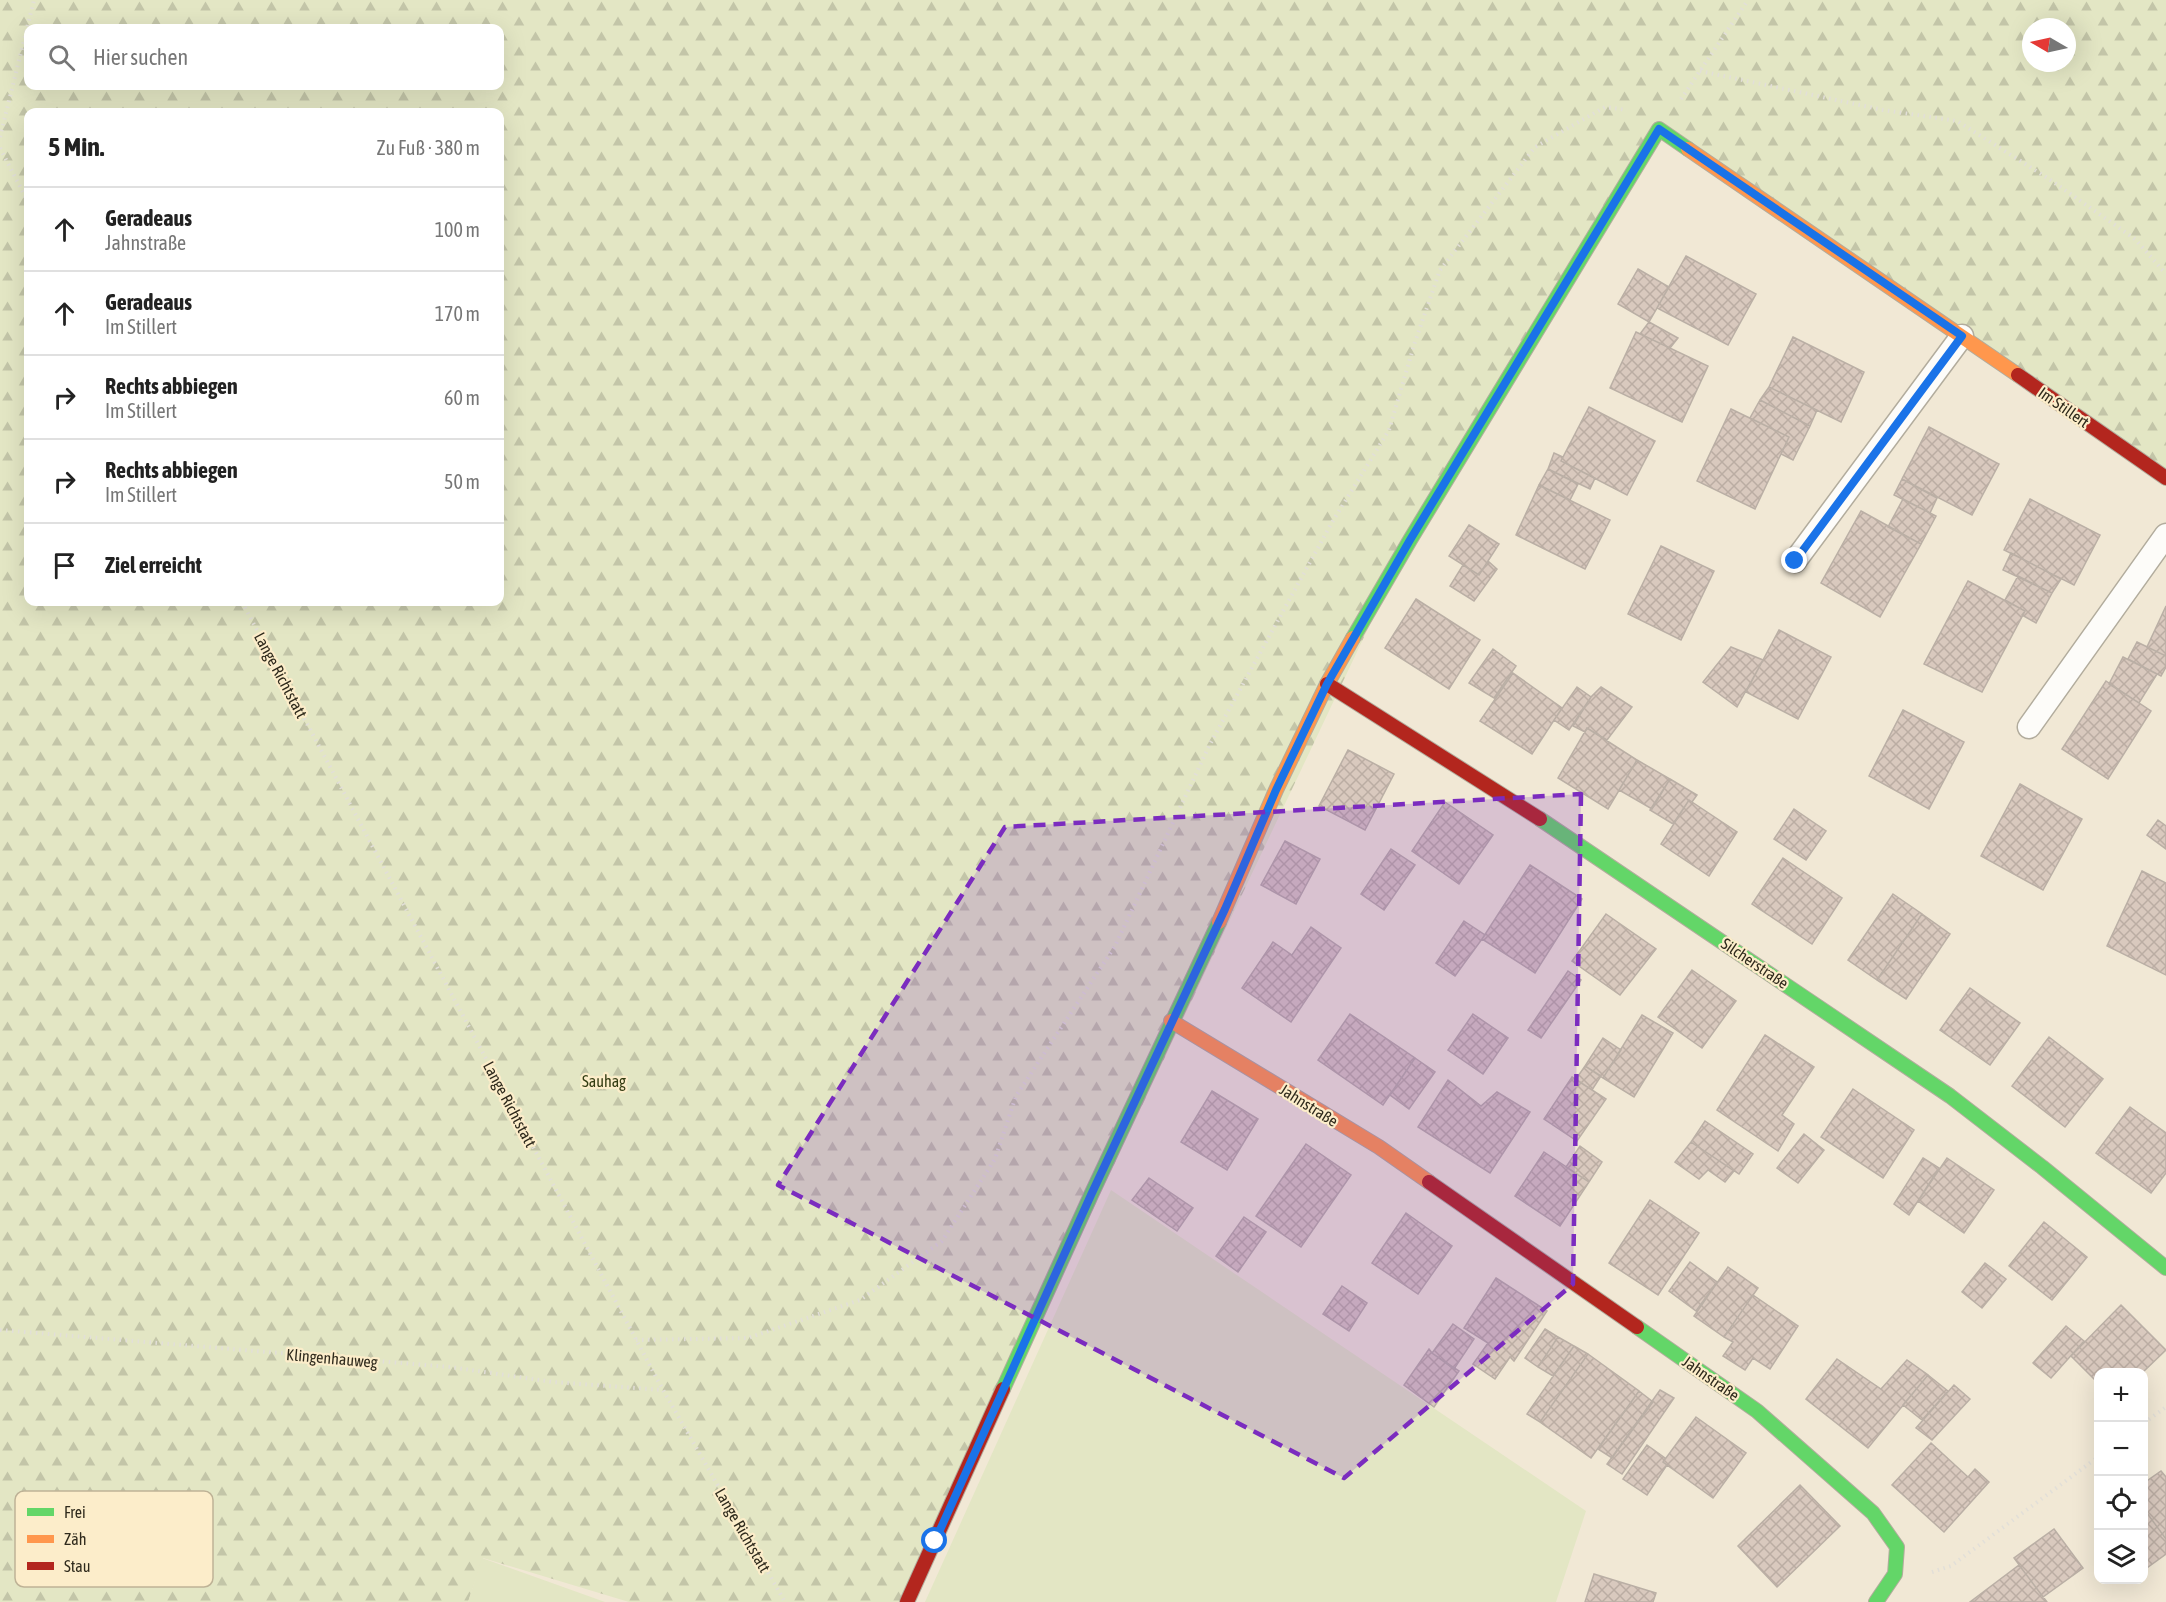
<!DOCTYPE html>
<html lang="de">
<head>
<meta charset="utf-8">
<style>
	body { margin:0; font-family:"Asap Condensed",sans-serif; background:#f2f2f2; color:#222 }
	.controls { position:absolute; right:18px; bottom:18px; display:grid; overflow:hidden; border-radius:12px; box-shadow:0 6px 24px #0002 }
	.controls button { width:54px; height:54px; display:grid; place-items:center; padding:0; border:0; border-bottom:2px solid #e0e0e0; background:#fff; color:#222; font:30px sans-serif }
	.compass { position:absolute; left:2022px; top:18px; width:54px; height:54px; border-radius:50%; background:#fff; box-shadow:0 6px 24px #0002; rotate:279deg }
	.stop { position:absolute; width:18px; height:18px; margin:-14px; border:4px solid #1a73e8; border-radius:50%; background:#fff }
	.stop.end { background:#1a73e8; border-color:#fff; box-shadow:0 2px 6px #0008 }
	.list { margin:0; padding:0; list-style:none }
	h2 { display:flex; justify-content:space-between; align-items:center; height:78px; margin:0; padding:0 24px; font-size:26px }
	h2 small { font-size:20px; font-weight:400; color:#767676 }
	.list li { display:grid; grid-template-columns:39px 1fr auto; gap:18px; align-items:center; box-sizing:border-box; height:84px; padding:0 24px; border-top:2px solid #e0e0e0 }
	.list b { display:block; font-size:22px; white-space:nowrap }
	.list p { margin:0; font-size:20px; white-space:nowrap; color:#767676 }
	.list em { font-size:20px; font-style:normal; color:#767676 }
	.icon { flex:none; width:33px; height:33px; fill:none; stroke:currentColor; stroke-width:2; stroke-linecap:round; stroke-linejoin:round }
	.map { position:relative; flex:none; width:2166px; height:1602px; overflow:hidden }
	.search { position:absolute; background:#fff; box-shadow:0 6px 24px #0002; left:24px; top:24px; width:480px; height:66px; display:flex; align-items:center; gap:15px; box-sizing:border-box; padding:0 21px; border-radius:12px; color:#767676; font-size:22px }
	.panel { position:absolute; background:#fff; box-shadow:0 6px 24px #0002; left:24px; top:108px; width:480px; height:498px; border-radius:12px }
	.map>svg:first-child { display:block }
</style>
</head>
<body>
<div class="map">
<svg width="2166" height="1602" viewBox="0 0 2166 1602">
	<defs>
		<pattern id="forest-firs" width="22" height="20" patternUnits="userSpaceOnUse" patternTransform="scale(1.5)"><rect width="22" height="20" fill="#e3e6c4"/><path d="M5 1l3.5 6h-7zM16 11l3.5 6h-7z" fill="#c3c5a8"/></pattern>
		<pattern id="building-cross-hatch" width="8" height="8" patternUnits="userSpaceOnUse" patternTransform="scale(1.5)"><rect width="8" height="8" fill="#d9c9be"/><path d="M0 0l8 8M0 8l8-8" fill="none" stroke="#bbada3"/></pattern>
	</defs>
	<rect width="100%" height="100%" fill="#f1e8d5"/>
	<path fill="url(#forest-firs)" fill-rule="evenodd" d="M0 0H2166V478L1660 129 1410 540 907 1602H629L483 1558 468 1602H0ZM2031 27H2067V63H2031ZM28 28H500V86H28ZM28 112H500V602H28Z"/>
	<path fill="#e3e6c4" d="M1111 1190 1586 1511 1556 1602H925Z
		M482 1558 605 1602H468Z"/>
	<path fill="url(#building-cross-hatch)" stroke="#baafa5" stroke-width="1.5" d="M1686 256 1756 294 1728 345 1657 308Z
		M1638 269 1669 287 1649 322 1618 304Z
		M1649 322 1678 338 1670 348 1640 334Z
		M1636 332 1708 366 1682 422 1610 388Z
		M1793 337 1864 372 1841 422 1769 387Z
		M1769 387 1817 410 1810 426 1760 400Z
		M1760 400 1810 426 1793 460 1781 454 1789 437 1750 418Z
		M1589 407 1655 441 1627 495 1561 461Z
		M1731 409 1789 437 1755 509 1697 481Z
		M1929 427 1999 464 1972 515 1902 479Z
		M1554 453 1563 457 1561 461 1595 478 1590 489 1548 469Z
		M1548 469 1578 484 1570 500 1539 485Z
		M1902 479 1937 498 1930 513 1894 495Z
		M1539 485 1610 520 1585 569 1516 535Z
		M1903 499 1936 516 1921 544 1888 527Z
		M2030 499 2100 535 2074 585 2004 550Z
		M1861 511 1921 544 1880 617 1821 583Z
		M1469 525 1499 544 1479 575 1449 556Z
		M1661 546 1714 571 1681 640 1628 614Z
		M2011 553 2061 579 2052 593 2003 570Z
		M1488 561 1497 569 1474 601 1450 586 1463 565 1479 575Z
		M2018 576 2052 593 2036 623 2022 615 2025 611 2005 600Z
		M1968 581 2025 611 1982 692 1924 664Z
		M1416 599 1480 640 1449 689 1385 648Z
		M2166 606V656L2147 647Z
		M1779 630 1831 657 1798 719 1746 692Z
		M2137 642 2166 656V667L2161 676 2128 659Z
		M1731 647 1763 660 1737 707 1703 682Z
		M1493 649 1516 666 1494 698 1469 683Z
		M2123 657 2157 674 2139 703 2109 684Z
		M1513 673 1562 708 1532 754 1480 721Z
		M2106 681 2151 711 2108 779 2062 749Z
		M1577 687 1591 697 1569 730 1554 720Z
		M1601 687 1632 707 1607 740 1587 728 1585 732 1573 726 1591 697Z
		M1903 710 1964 742 1929 809 1869 776Z
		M1587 728 1637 760 1608 809 1558 778Z
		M1348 750 1394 774 1365 830 1319 806Z
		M1637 760 1670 779 1652 809 1619 790Z
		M1670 779 1697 795 1692 802 1689 800 1673 824 1650 810Z
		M2020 784 2082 819 2043 890 1981 856Z
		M1689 800 1737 832 1709 876 1661 844Z
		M1445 802 1493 835 1459 884 1412 851Z
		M1794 809 1826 831 1806 860 1774 839Z
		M2158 820 2166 826V849L2147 835Z
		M1285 841 1320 859 1296 904 1261 885Z
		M1391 849 1415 865 1384 910 1361 894Z
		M1783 858 1842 898 1812 944 1752 904Z
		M1530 865 1582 899 1535 973 1482 939Z
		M2142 871 2166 883V975L2107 946Z
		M1893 894 1922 914 1877 980 1848 960Z
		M1606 914 1656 949 1620 995 1572 961Z
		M1922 914 1950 934 1906 999 1877 980Z
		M1464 921 1485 935 1455 976 1436 963Z
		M1311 927 1341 948 1291 1022 1242 988 1273 942 1292 955Z
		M1692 970 1736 1001 1702 1048 1658 1017Z
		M1568 971 1581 980 1541 1038 1528 1030Z
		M1970 988 2020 1023 1990 1065 1940 1030Z
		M1350 1014 1415 1058 1383 1105 1318 1060Z
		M1473 1014 1508 1038 1483 1074 1448 1050Z
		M1642 1015 1673 1033 1634 1097 1603 1078Z
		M1765 1035 1814 1067 1782 1115 1794 1124 1778 1151 1717 1110Z
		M2049 1037 2103 1079 2065 1127 2012 1086Z
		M1603 1038 1621 1050 1603 1078 1585 1066Z
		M1415 1058 1435 1072 1409 1109 1390 1095Z
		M1585 1066 1601 1076 1592 1090 1576 1079Z
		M1572 1077 1606 1099 1577 1141 1544 1119Z
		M1448 1080 1481 1106 1497 1092 1530 1112 1490 1173 1418 1127Z
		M1853 1089 1914 1130 1883 1178 1821 1137Z
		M1212 1091 1258 1119 1227 1170 1181 1142Z
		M2130 1107 2166 1133V1173L2151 1193 2096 1153Z
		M1705 1121 1753 1154 1739 1174 1691 1142Z
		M1804 1134 1824 1150 1798 1183 1777 1168Z
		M1691 1142 1734 1171 1725 1182 1708 1170 1699 1179 1675 1162Z
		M1306 1144 1351 1175 1301 1247 1256 1216Z
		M1580 1146 1602 1162 1589 1182 1566 1167Z
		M1544 1152 1589 1182 1560 1226 1515 1196Z
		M1923 1158 1939 1168 1909 1215 1894 1204Z
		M1947 1158 1994 1190 1964 1233 1918 1201Z
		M1149 1178 1193 1208 1177 1231 1132 1200Z
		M1650 1200 1699 1233 1658 1295 1609 1263Z
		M1406 1213 1452 1246 1418 1294 1372 1263Z
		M1244 1217 1266 1232 1238 1272 1216 1256Z
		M2044 1222 2087 1257 2052 1300 2009 1266Z
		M1690 1262 1717 1282 1696 1311 1669 1291Z
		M1985 1263 2006 1279 1982 1308 1962 1292Z
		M1728 1267 1758 1288 1724 1337 1694 1316Z
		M1496 1278 1547 1311 1514 1361 1510 1357 1495 1379 1473 1364 1488 1343 1464 1328Z
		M1342 1286 1367 1303 1349 1331 1323 1314Z
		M1753 1295 1798 1326 1770 1369 1753 1358 1745 1370 1723 1356 1733 1342 1724 1337Z
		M2121 1305 2166 1350 2143 1372H2098V1383L2071 1356Z
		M1453 1324 1474 1339 1454 1369 1432 1353Z
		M2066 1326 2084 1341 2051 1378 2033 1363Z
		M1545 1329 1558 1337 1538 1367 1525 1358Z
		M1558 1337 1574 1346 1553 1376 1538 1367Z
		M1574 1346 1588 1354 1540 1422 1527 1414Z
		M1429 1349 1432 1353 1459 1371 1434 1407 1404 1385Z
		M1588 1354 1639 1391 1591 1458 1540 1422Z
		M1837 1359 1881 1389 1907 1360 1928 1375 1868 1448 1806 1399Z
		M1928 1375 1948 1391 1922 1420 1903 1405Z
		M1954 1385 1970 1399 1932 1440 1916 1428Z
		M1660 1390 1674 1398 1622 1474 1607 1464Z
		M1639 1391 1653 1402 1612 1458 1598 1449Z
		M1696 1417 1746 1453 1713 1498 1663 1462Z
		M1931 1443 1968 1477 1975 1469 1989 1482 1944 1532 1892 1485Z
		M1647 1445 1665 1458 1663 1462 1667 1465 1647 1495 1623 1479Z
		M2161 1471 2166 1477V1539L2144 1509V1483Z
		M1800 1485 1840 1526 1777 1587 1738 1546Z
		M2144 1509 2166 1539V1554L2144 1570Z
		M2054 1529 2083 1568 2043 1597 2014 1558Z
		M2019 1565 2047 1602H1970Z
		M1594 1574 1656 1593 1653 1602H1585Z"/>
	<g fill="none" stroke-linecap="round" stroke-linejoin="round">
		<defs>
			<path id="lane" d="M1795 561 1962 336
				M2029 727 2166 535"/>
			<path id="fast" d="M1353 638 1410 540 1659 129 1688 149
				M1540 819 1950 1096 2042 1167 2166 1268
				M1637 1327 1757 1411 1873 1513 1897 1547 1895 1574 1876 1602
				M1003 1389 1091 1195 1219 922"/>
			<path id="slow" d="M1688 149 2018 375
				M1219 922 1276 790 1327 684 1353 638
				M1171 1021 1379 1147 1429 1182"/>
			<path id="jam" d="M2018 375 2166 478
				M1327 684 1540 819
				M1429 1182 1637 1327
				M907 1602 1003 1389"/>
		</defs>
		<use href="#lane" stroke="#b2ac9d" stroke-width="25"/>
		<use href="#fast" stroke="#b2ac9d" stroke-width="16"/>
		<use href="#slow" stroke="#b2ac9d" stroke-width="16"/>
		<use href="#jam" stroke="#b2ac9d" stroke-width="16"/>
		<path stroke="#e2dfd8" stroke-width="4" stroke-dasharray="1.5 4.5" stroke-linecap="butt" d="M1700 71 1883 110 1957 121 2049 179 2135 239 2166 274
			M1681 99 1748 0
			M0 137 34 0
			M0 148 28 202
			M242 602 663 1390 785 1602
			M0 1330 450 1367 553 1382 663 1390
			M636 1340 748 1338 860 1300 942 1241 995 1159 1016 1096 1115 946 1210 744 1331 524 1389 430 1415 342 1440 270 1535 147 1605 107 1627 110
			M2144 1423 2166 1407
			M1932 1572 1951 1566 2098 1457"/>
		<use href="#lane" stroke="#fdfcf9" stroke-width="22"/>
		<use href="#fast" stroke="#63d668" stroke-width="14"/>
		<use href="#slow" stroke="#ff974d" stroke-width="14"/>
		<use href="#jam" stroke="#b3261e" stroke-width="14"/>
	</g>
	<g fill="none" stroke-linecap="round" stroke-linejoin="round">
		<path stroke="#1a73e8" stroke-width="8" d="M935 1541 1091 1195 1225 909 1276 790 1327 684 1410 540 1659 129 1962 336 1795 561"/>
	</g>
	<path fill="#7b2cbf" fill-opacity="0.2" stroke="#7b2cbf" stroke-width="4.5" stroke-dasharray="12 8" stroke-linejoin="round" d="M1581 794 1573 1284 1344 1478 778 1185 1005 827Z"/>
	<g text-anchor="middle" stroke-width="4.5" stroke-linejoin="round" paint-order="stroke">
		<g font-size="16" fill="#2f2a1c" stroke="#fcedca">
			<text transform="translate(2064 407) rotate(35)" y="6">Im Stillert</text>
			<text transform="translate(281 675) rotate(62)" y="6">Lange Richtstatt</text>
			<text transform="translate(1755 963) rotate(34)" y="6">Silcherstraße</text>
			<text transform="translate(510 1104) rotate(62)" y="6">Lange Richtstatt</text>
			<text transform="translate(1309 1105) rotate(32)" y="6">Jahnstraße</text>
			<text transform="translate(332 1358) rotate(5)" y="6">Klingenhauweg</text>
			<text transform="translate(1711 1378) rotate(35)" y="6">Jahnstraße</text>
			<text transform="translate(743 1530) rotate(60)" y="6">Lange Richtstatt</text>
		</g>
		<g font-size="16" fill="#333c12" stroke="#fcedca">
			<text x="604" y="1087">Sauhag</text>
		</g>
	</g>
	<rect x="15" y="1491" width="198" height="96" rx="9" fill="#fcedca" stroke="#beb296" stroke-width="1.5"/>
	<rect x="27" y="1508" width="27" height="8" fill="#63d668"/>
	<rect x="27" y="1535" width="27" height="8" fill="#ff974d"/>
	<rect x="27" y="1562" width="27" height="8" fill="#b3261e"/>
	<g font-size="16" fill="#2f2a1c">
		<text x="64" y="1518">Frei</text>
		<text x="64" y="1545">Zäh</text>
		<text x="64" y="1572">Stau</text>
	</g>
</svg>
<div class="controls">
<button>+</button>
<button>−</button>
<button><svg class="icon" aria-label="locate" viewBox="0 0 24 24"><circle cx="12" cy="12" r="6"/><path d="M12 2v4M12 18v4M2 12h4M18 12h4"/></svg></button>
<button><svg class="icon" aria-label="layers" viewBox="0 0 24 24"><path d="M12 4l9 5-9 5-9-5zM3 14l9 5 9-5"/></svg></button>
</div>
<svg class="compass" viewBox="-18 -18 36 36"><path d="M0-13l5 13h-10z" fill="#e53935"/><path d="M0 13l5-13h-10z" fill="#767676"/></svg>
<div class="stop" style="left:935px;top:1541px"></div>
<div class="stop end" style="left:1795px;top:561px"></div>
<div class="search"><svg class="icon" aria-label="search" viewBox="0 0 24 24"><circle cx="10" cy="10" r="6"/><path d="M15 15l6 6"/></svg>Hier suchen</div>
<section class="panel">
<h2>5 Min.<small>Zu Fuß · 380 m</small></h2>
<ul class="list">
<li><svg class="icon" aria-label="ahead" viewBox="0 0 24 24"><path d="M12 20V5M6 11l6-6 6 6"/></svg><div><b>Geradeaus</b><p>Jahnstraße</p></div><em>100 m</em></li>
<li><svg class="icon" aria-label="ahead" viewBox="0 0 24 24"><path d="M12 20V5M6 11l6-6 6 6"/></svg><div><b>Geradeaus</b><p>Im Stillert</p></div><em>170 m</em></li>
<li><svg class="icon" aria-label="right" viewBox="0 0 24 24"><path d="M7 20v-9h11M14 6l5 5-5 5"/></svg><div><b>Rechts abbiegen</b><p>Im Stillert</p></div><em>60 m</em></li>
<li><svg class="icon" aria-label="right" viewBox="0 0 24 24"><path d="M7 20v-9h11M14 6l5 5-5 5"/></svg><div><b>Rechts abbiegen</b><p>Im Stillert</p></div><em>50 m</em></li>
<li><svg class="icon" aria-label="arrive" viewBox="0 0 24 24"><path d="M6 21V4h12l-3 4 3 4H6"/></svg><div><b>Ziel erreicht</b></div></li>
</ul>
</section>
</div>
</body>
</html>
